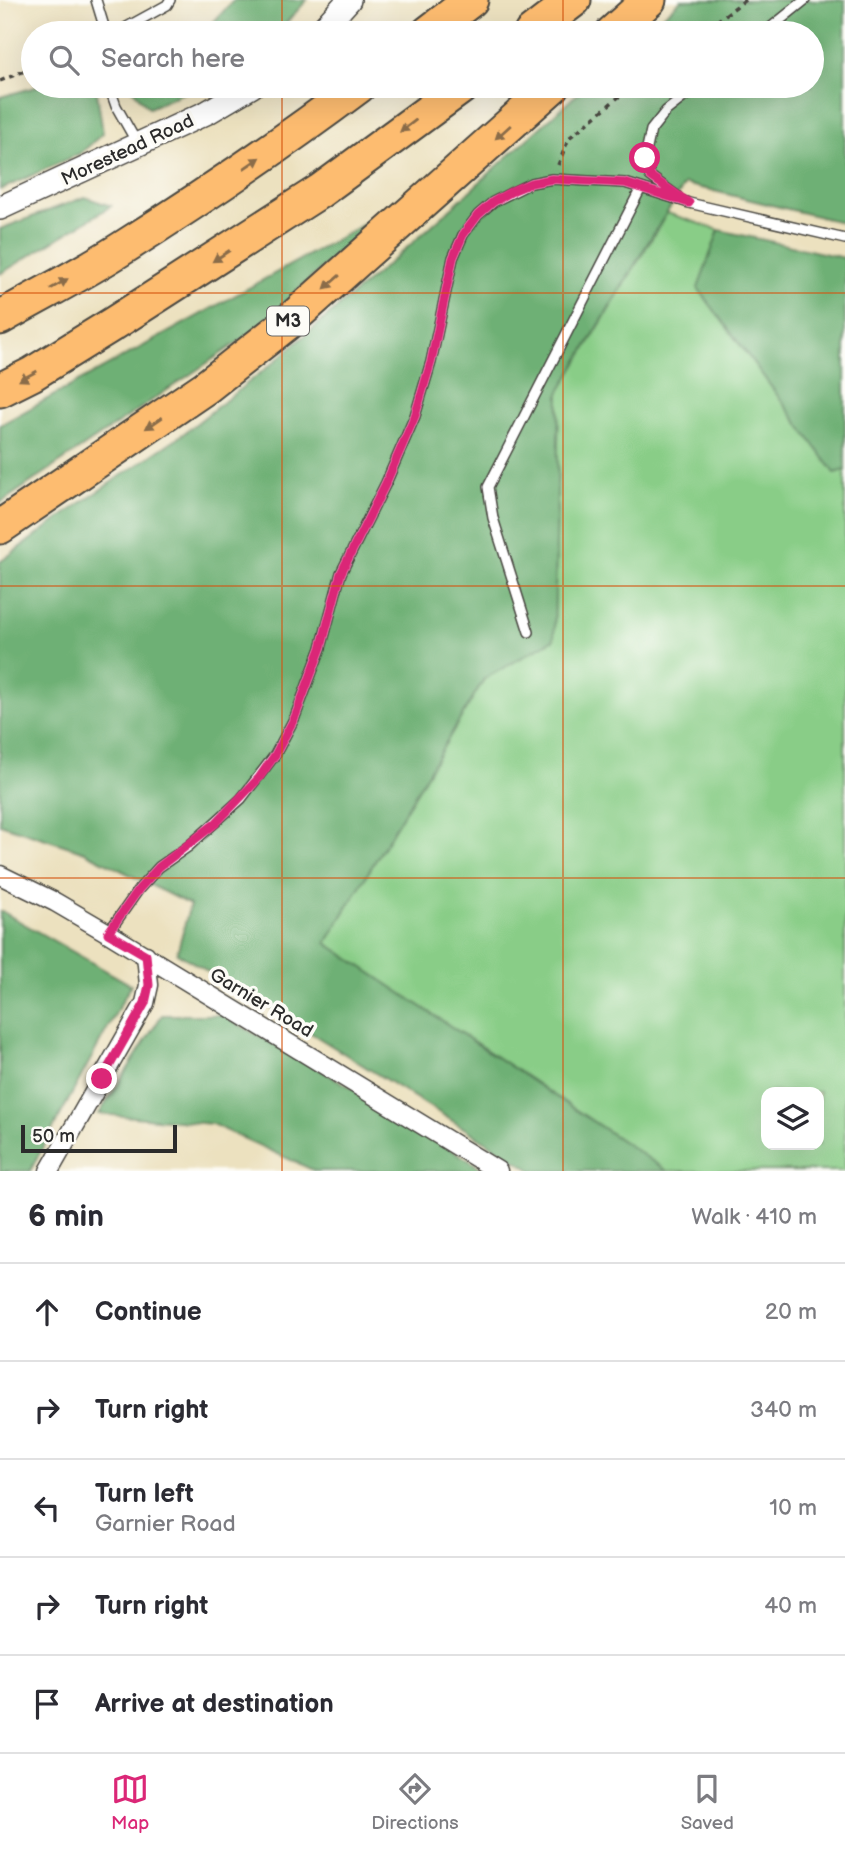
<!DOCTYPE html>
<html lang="en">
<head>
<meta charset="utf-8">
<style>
	body { margin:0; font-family:"Balsamiq Sans",sans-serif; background:#f7f7f7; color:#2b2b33 }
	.controls { position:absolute; right:21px; bottom:21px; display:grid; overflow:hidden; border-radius:14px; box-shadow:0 7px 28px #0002 }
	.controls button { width:63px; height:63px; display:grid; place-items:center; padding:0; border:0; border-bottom:2px solid #e1e1e2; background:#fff; color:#2b2b33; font:35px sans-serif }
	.scale { position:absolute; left:21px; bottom:18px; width:156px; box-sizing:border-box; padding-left:7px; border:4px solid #2b2b2b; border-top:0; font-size:19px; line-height:24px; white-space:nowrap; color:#2b2b2b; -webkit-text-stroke:5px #fdfcf7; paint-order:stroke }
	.stop { position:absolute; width:21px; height:21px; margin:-16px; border:5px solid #db2777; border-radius:50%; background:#fff }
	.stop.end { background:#db2777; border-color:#fff; box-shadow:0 2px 7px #0008 }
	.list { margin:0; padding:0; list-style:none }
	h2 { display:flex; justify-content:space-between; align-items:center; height:91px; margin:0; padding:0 28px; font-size:30px }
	h2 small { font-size:23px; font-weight:400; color:#7c7c81 }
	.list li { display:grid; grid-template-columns:46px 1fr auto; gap:21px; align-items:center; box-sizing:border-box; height:98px; padding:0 28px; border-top:2px solid #e1e1e2 }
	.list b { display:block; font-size:26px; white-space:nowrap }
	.list p { margin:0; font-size:23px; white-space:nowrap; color:#7c7c81 }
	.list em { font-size:23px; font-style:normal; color:#7c7c81 }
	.icon { flex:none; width:38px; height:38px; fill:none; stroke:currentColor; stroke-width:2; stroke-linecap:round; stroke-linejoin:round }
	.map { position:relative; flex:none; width:845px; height:1171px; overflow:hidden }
	.search { position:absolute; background:#fff; box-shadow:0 7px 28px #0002; left:21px; right:21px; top:21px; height:77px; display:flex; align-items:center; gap:18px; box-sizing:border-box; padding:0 24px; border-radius:38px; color:#7c7c81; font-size:26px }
	.sheet { height:581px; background:#fff }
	nav { display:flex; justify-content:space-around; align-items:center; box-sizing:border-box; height:98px; border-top:2px solid #e1e1e2; background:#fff; font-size:19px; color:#7c7c81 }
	nav a { display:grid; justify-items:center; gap:4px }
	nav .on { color:#db2777 }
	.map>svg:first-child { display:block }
</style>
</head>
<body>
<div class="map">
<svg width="845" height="1171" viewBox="0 0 845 1171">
	<rect width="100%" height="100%" fill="#fdfcf7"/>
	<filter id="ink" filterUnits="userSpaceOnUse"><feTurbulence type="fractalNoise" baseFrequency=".0143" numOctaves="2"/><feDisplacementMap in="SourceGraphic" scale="14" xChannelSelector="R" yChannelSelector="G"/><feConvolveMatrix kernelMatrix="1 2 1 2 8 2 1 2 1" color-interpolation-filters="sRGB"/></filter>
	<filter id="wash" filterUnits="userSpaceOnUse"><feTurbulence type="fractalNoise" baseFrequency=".00686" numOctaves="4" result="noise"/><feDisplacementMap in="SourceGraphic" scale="28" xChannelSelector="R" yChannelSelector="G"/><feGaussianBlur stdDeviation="1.57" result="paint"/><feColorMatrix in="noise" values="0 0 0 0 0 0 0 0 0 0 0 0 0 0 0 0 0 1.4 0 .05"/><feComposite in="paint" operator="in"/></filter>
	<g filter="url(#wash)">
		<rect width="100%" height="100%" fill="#ece1bf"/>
		<path fill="#89cd87" stroke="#5a7c59" stroke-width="2" fill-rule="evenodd" d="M667 213 719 230 699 289 835 472 845 470V1171H667L326 943 484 679 554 639 559 393ZM766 1092H819V1145H766Z"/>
		<path fill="#6eb074" stroke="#4c6e50" stroke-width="2" d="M234 0H307L277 33H195L207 29Z
			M681 0H845V223L685 184 649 241 559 393 554 639 484 679 326 943 667 1171H533L282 1015 177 953 190 905 85 852 0 824V562L82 502 183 434 273 363 409 246 586 86H812V33H644Z
			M39 86H96L103 133 81 153 0 190V97Z
			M129 86H199L149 108Z
			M85 197 111 206 0 274V229Z
			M377 217 253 332 0 503V425Z
			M719 230 845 258V470L835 473 698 288Z
			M0 912H3L131 985 30 1171H0Z
			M162 1015H221L358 1091 486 1171H315L212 1124 99 1114Z"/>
	</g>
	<g filter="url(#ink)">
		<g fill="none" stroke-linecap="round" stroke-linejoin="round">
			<defs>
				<path id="service" d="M96 0 106 33
					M116 33 167 5 170 0
					M764 33 805 0
					M109 86 116 106 137 143
					M677 196 650 176 645 157 651 130 666 111 698 86
					M529 632 493 518 488 487 641 188
					M108 933 139 889 159 867 189 846 241 799 275 755 295 717 321 648 341 573 386 483 415 416 431 362 453 258 463 235 478 215 493 202 531 183 552 179 625 183 689 203 845 239"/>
				<path id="minor" d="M0 875 55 902 108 933 498 1171
					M49 1171 145 1003 149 985 146 955"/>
				<path id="tertiary" d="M319 33 349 0
					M0 208 208 112 252 86"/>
				<path id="motorway" d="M428 33 471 0
					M531 33 574 0
					M612 33 649 0
					M0 318C40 295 82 274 121 249 202 198 282 144 359 86
					M0 390 32 374 113 324 320 191 463 86
					M0 527 206 387 286 324 553 86"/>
			</defs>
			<use href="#service" stroke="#484641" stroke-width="12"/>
			<use href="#minor" stroke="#484641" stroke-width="21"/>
			<use href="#tertiary" stroke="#484641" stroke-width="26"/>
			<use href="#motorway" stroke="#484641" stroke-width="37"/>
			<path stroke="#484641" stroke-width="3.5" stroke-dasharray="5 5" stroke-linecap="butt" d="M701 33 745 0
				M0 81 27 70 33 71
				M558 165 569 138 632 86"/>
			<use href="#service" stroke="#fff" stroke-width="9"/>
			<use href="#minor" stroke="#fff" stroke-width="18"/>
			<use href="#tertiary" stroke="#fff" stroke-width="23"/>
			<use href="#motorway" stroke="#fdbc70" stroke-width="33"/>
		</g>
		<defs><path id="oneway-solid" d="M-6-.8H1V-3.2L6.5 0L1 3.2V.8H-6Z" transform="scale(1.75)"/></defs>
		<g fill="#8a6c4a">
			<use href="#oneway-solid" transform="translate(408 126) rotate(143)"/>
			<use href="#oneway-solid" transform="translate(503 132) rotate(138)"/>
			<use href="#oneway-solid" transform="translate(252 163) rotate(-34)"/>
			<use href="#oneway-solid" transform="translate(221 256) rotate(147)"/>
			<use href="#oneway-solid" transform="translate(332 282) rotate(139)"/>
			<use href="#oneway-solid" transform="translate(59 284) rotate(-30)"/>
			<use href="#oneway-solid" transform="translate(28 376) rotate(152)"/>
			<use href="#oneway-solid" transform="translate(154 423) rotate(146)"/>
		</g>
	</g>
	<g fill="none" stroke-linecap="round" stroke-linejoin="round" filter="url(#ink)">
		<path stroke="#db2777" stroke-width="9" d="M102 1079 145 1003 149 985 146 955 108 933 139 889 159 867 216 823 259 778 275 755 295 717 321 648 341 573 386 483 415 416 431 362 453 258 463 235 478 215 493 202 514 190 531 183 552 179 625 183 689 203 650 176 645 158"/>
	</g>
	<path fill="none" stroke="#d5540f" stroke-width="2" stroke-opacity="0.55" d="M282 0V33M563 0V33M282 86V1171M563 86V1171M0 293H845M0 586H845M0 878H845"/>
	<g text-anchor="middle" stroke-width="7" stroke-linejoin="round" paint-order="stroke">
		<rect fill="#fdfcf7" stroke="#6a6a68" stroke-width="2" x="267" y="306.5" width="42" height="29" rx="5"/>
		<g font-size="18" font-weight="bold" fill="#2b2b2b">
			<text x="288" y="327">M3</text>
		</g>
		<g font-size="19" fill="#2b2b2b" stroke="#fdfcf7">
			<text transform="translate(127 149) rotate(-25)" y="7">Morestead Road</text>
			<text transform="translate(262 1002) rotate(31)" y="7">Garnier Road</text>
		</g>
	</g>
</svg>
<div class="controls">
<button><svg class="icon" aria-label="layers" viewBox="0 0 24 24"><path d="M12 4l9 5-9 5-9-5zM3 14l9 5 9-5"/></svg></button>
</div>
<div class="scale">50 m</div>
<div class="stop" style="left:645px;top:158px"></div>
<div class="stop end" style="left:102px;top:1079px"></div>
<div class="search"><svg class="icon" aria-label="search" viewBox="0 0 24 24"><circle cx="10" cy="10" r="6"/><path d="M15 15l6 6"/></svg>Search here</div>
</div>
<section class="sheet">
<h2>6 min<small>Walk · 410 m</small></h2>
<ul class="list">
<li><svg class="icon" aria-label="ahead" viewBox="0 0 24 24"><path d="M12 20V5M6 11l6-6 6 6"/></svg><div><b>Continue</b></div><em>20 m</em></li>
<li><svg class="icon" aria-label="right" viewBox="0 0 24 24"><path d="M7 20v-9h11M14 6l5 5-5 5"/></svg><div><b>Turn right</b></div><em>340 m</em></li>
<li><svg class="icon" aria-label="left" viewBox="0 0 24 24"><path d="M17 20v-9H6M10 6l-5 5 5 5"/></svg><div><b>Turn left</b><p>Garnier Road</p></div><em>10 m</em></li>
<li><svg class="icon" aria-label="right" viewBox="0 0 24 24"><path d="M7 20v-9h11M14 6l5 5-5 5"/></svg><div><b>Turn right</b></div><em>40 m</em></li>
<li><svg class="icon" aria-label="arrive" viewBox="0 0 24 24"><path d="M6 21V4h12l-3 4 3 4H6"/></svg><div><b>Arrive at destination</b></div></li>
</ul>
</section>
<nav>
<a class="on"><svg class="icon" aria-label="map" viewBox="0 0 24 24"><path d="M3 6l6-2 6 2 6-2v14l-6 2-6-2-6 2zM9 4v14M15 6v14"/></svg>Map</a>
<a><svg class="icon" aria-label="directions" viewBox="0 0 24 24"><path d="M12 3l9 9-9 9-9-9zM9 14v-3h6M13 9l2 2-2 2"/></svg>Directions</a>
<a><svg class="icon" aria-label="saved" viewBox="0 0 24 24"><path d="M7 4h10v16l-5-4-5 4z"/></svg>Saved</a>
</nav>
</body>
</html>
